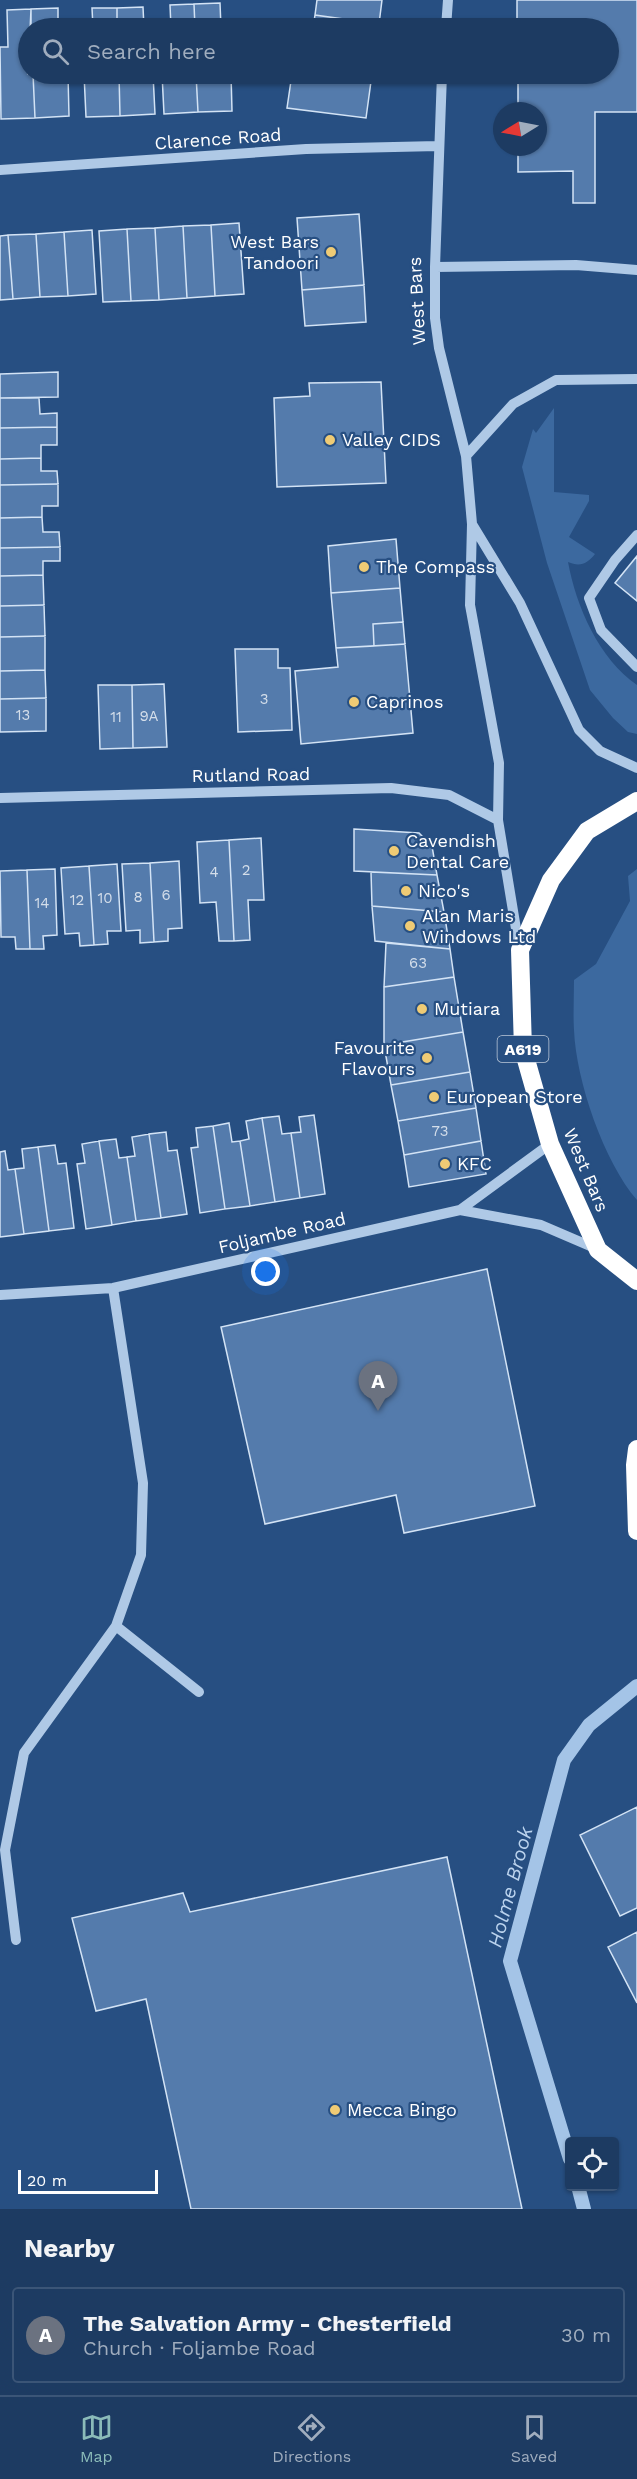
<!DOCTYPE html>
<html lang="en">
<head>
<meta charset="utf-8">
<style>
	body { margin:0; font-family:"Work Sans",sans-serif; background:#254268; color:#f1f3f6 }
	.controls { position:absolute; right:18px; bottom:18px; display:grid; overflow:hidden; border-radius:6px; box-shadow:0 2px 4px #0004 }
	.controls button { width:54px; height:54px; display:grid; place-items:center; padding:0; border:0; border-bottom:2px solid #3b5577; background:#1d3b62; color:#f1f3f6; font:30px sans-serif }
	.compass { position:absolute; left:493px; top:102px; width:54px; height:54px; border-radius:50%; background:#1d3b62; box-shadow:0 2px 4px #0004; rotate:260deg }
	.scale { position:absolute; left:18px; bottom:15px; width:140px; box-sizing:border-box; padding-left:6px; border:3px solid #fff; border-top:0; font-size:16px; line-height:21px; white-space:nowrap; color:#fff; -webkit-text-stroke:4px #274f82; paint-order:stroke }
	.you { position:absolute; left:266px; top:1272px; width:21px; height:21px; margin:-15px; border:4px solid #fff; border-radius:50%; background:#1a73e8; box-shadow:0 0 0 9px #1a73e833 }
	.badge { display:grid; place-items:center; width:39px; height:39px; border-radius:50%; background:#8bbbb9; color:#fff; font-size:20px; font-weight:700 }
	.pin { position:absolute; translate:-50% -50px; filter:drop-shadow(0 2px 3px #0008) }
	.pin::after { content:''; position:absolute; top:32px; width:21px; height:18px; background:inherit; clip-path:polygon(0 0,100% 0,50% 100%) }
	.list { margin:0; padding:0; list-style:none }
	h2 { display:flex; justify-content:space-between; align-items:center; height:78px; margin:0; padding:0 24px; font-size:26px }
	h2 small { font-size:20px; font-weight:400; color:#a0adbe }
	.list li { display:grid; grid-template-columns:39px 1fr auto; gap:18px; align-items:center; box-sizing:border-box; height:96px; margin:0 12px 12px; padding:0 12px; border:2px solid #3b5577; border-radius:6px }
	.list b { display:block; font-size:22px; white-space:nowrap }
	.list p { margin:0; font-size:20px; white-space:nowrap; color:#a0adbe }
	.list em { font-size:20px; font-style:normal; color:#a0adbe }
	.icon { flex:none; width:33px; height:33px; fill:none; stroke:currentColor; stroke-width:2; stroke-linecap:round; stroke-linejoin:round }
	.map { position:relative; flex:none; width:637px; height:2209px; overflow:hidden }
	.search { position:absolute; background:#1d3b62; box-shadow:0 2px 4px #0004; left:18px; right:18px; top:18px; height:66px; display:flex; align-items:center; gap:15px; box-sizing:border-box; padding:0 21px; border-radius:33px; color:#a0adbe; font-size:22px }
	.sheet { height:186px; background:#1d3b62 }
	nav { display:flex; justify-content:space-around; align-items:center; box-sizing:border-box; height:84px; border-top:2px solid #3b5577; background:#1d3b62; font-size:16px; color:#a0adbe }
	nav a { display:grid; justify-items:center; gap:3px }
	nav .on { color:#8bbbb9 }
	.map>svg:first-child { display:block }
</style>
</head>
<body>
<div class="map">
<svg width="637" height="2209" viewBox="0 0 637 2209">
	<rect width="100%" height="100%" fill="#274f82"/>
	<path fill="#3c699f" d="M554 408V492L589 495V501L569 537 595 554C587 564 580 567 568 562 576 606 599 659 637 685V734L628 732 613 718 590 690 547 563 522 467 533 429 536 433Z
		M637 869V1200C604 1162 576 1081 574 1030 573 1014 574 997 574 980L596 964 630 901 628 876Z"/>
	<g fill="none" stroke-linecap="round" stroke-linejoin="round">
		<path stroke="#a4c4e7" stroke-width="14" d="M570 2159 510 1961 564 1760 589 1725 637 1686
			M578 2186 584 2209"/>
	</g>
	<path fill="#547bac" stroke="#d3e3f5" stroke-width="1.5" d="M317 0H382L379 24 315 15Z
		M517 0H637V112H595V203H573V171L518 172V147H538V111H518V74H608V28H517Z
		M220 3 221 28H195L194 4Z
		M194 4 195 28H171L170 5Z
		M143 7 144 28H117V8Z
		M58 8V28H31V9Z
		M92 8H117V28H93Z
		M31 9 28 74H33L35 118 1 119 0 47H8L7 10Z
		M315 15 379 24 378 28H313Z
		M33 74H68L69 116 35 118Z
		M84 74H119L120 116 86 117Z
		M119 74H153L155 114 120 116Z
		M162 74H196L198 112 164 114Z
		M196 74H231L232 111 198 112Z
		M292 74H372L366 118 287 108Z
		M359 214 364 285 302 290 297 218Z
		M239 223 244 294 215 296 211 225Z
		M211 225 215 296 187 298 183 226Z
		M183 226 187 298 159 300 155 228Z
		M155 228 159 300 131 301 127 229Z
		M127 229 131 301 103 302 99 231Z
		M92 230 96 294 68 296 64 232Z
		M64 232 68 296 40 297 36 234Z
		M36 234 40 297 13 299 8 235Z
		M8 235 13 299 0 300V236Z
		M364 285 366 322 305 326 302 290Z
		M58 372V397L0 398V374Z
		M381 382 386 483 277 487 274 398 310 396 309 383Z
		M0 398H39L40 414 57 413V427L0 428Z
		M57 427V445H41V458L0 459V428Z
		M41 458V471H57L58 484 0 485V459Z
		M58 484V506H42V517L0 518V485Z
		M42 517 43 532H59L60 547 0 548V518Z
		M396 539 400 588 331 593 328 546Z
		M60 547V561H43V575L0 576V548Z
		M637 556V601L615 583Z
		M43 575 44 605 0 606V576Z
		M400 588 403 622 373 624 374 646 336 648 331 593Z
		M44 605 45 636 0 637V606Z
		M403 622 405 644 374 646 373 624Z
		M45 636V670L0 671V637Z
		M405 644 413 733 301 744 295 671 338 667 336 648Z
		M235 649H278V668H290L292 730 238 732Z
		M45 670 46 698 0 699V671Z
		M164 684 167 747 133 748 132 685Z
		M98 685H132L133 748 100 749Z
		M46 698V731L0 732V699Z
		M354 829 419 833 432 846 437 875 354 871Z
		M261 838 264 900H248L250 940 234 941 229 840Z
		M229 840 234 941H219L216 902 200 903 197 842Z
		M179 861 182 928 168 929V941L154 942 150 863Z
		M150 863 154 942 140 943V930L126 931 122 864Z
		M117 864 121 931H107L108 944 94 945 89 866Z
		M89 866 94 945 80 946 79 933 65 934 61 868Z
		M55 869 57 935 43 936 44 949H30L27 870Z
		M27 870 30 949H16L15 937H1L0 871Z
		M371 872 437 875 444 912 372 906Z
		M372 906 444 912 450 949 375 941Z
		M386 943 450 949 454 977 384 987Z
		M454 977 463 1032 384 1045V987Z
		M463 1032 470 1072 391 1085 384 1045Z
		M470 1072 476 1108 398 1121 391 1085Z
		M476 1108 481 1141 404 1155 398 1121Z
		M314 1115 325 1194 300 1198 291 1133 301 1132 299 1117Z
		M279 1116 282 1134 291 1133 300 1198 275 1202 262 1118Z
		M262 1118 275 1202 250 1206 240 1141 249 1139 246 1121Z
		M229 1123 232 1142 240 1141 250 1206 225 1209 213 1126Z
		M213 1126 225 1209 200 1213 191 1148 198 1147 196 1128Z
		M166 1132 168 1151 177 1150 187 1214 161 1218 149 1134Z
		M149 1134 161 1218 136 1221 127 1157 135 1156 132 1137Z
		M116 1139 119 1158 127 1157 136 1221 112 1225 99 1141Z
		M99 1141 112 1225 86 1229 77 1164 85 1163 82 1144Z
		M481 1141 486 1174 409 1187 404 1155Z
		M55 1145 58 1164 66 1163 74 1228 49 1231 38 1147Z
		M38 1147 49 1231 24 1234 15 1169 24 1168 22 1149Z
		M5 1151 8 1170 15 1169 24 1234 0 1237V1152Z
		M487 1269 535 1506 404 1533 396 1495 265 1524 221 1327Z
		M637 1807V1908L620 1916 580 1835Z
		M447 1857 522 2209H191L146 1999 96 2011 72 1918 183 1893 190 1912Z
		M637 1932V2003L608 1947Z"/>
	<g fill="none" stroke-linecap="round" stroke-linejoin="round">
		<path stroke="#afc9e6" stroke-width="10" d="M446 28 448 0
			M442 74 435 267V318L439 348 466 456 472 524 470 605 499 763 498 820 519 947
			M0 170 306 149 438 146
			M435 267 576 265 637 270
			M466 456 513 404 556 380 637 379
			M472 524 520 603 579 730 600 751 637 768
			M637 535 615 560 589 598 601 630 637 667
			M0 798 391 788 449 795 498 820
			M460 1210 541 1225 597 1249
			M0 1295 113 1288 460 1210 550 1144
			M116 1626 199 1692
			M16 1940 5 1850 24 1753 116 1626 141 1555 143 1483 113 1288"/>
		<path stroke="#fff" stroke-width="18" d="M637 801 587 831 551 880 520 950 523 1049 550 1144 598 1250 637 1281
			M637 1449 635 1465 637 1531"/>
	</g>
	<g fill="#efcb75" stroke="#274f82" stroke-width="2">
		<circle cx="331" cy="252" r="6"/>
		<circle cx="330" cy="440" r="6"/>
		<circle cx="364" cy="567" r="6"/>
		<circle cx="354" cy="702" r="6"/>
		<circle cx="394" cy="851" r="6"/>
		<circle cx="406" cy="891" r="6"/>
		<circle cx="410" cy="926" r="6"/>
		<circle cx="422" cy="1009" r="6"/>
		<circle cx="427" cy="1058" r="6"/>
		<circle cx="434" cy="1097" r="6"/>
		<circle cx="445" cy="1164" r="6"/>
		<circle cx="335" cy="2110" r="6"/>
	</g>
	<g text-anchor="middle" stroke-width="4.5" stroke-linejoin="round" paint-order="stroke">
		<g font-size="15" fill="#d4deea">
			<text x="264" y="704">3</text>
			<text x="23" y="720">13</text>
			<text x="149" y="721">9A</text>
			<text x="116" y="722">11</text>
			<text x="246" y="875">2</text>
			<text x="214" y="877">4</text>
			<text x="166" y="900">6</text>
			<text x="138" y="902">8</text>
			<text x="105" y="903">10</text>
			<text x="77" y="905">12</text>
			<text x="42" y="908">14</text>
			<text x="418" y="968">63</text>
			<text x="440" y="1136">73</text>
		</g>
		<rect fill="#274f82" stroke="#becada" stroke-width="1.5" x="497.5" y="1036" width="51" height="26" rx="4.5"/>
		<g font-size="16" font-weight="bold" fill="#fff">
			<text x="523" y="1055">A619</text>
		</g>
		<g font-size="18" fill="#fff" stroke="#274f82">
			<text transform="translate(218 139) rotate(-4)" y="6">Clarence Road</text>
			<text transform="translate(417 301) rotate(-93)" y="6">West Bars</text>
			<text transform="translate(251 775) rotate(-1)" y="6">Rutland Road</text>
			<text transform="translate(586 1170) rotate(67)" y="6">West Bars</text>
			<text transform="translate(282 1233) rotate(-13)" y="6">Foljambe Road</text>
		</g>
		<g font-size="18" fill="#fff" stroke="#274f82" text-anchor="start">
			<text x="319" y="248" text-anchor="end">West Bars<tspan x="319" dy="21">Tandoori</tspan></text>
			<text x="342" y="446">Valley CIDS</text>
			<text x="376" y="573">The Compass</text>
			<text x="366" y="708">Caprinos</text>
			<text x="406" y="847">Cavendish<tspan x="406" dy="21">Dental Care</tspan></text>
			<text x="418" y="897">Nico's</text>
			<text x="422" y="922">Alan Maris<tspan x="422" dy="21">Windows Ltd</tspan></text>
			<text x="434" y="1015">Mutiara</text>
			<text x="415" y="1054" text-anchor="end">Favourite<tspan x="415" dy="21">Flavours</tspan></text>
			<text x="446" y="1103">European Store</text>
			<text x="457" y="1170">KFC</text>
			<text x="347" y="2116">Mecca Bingo</text>
		</g>
		<g font-size="20" font-style="italic" fill="#bbd3ee" stroke="#274f82">
			<text transform="translate(510 1887) rotate(-75)" y="7">Holme Brook</text>
		</g>
	</g>
</svg>
<div class="controls">
<button><svg class="icon" aria-label="locate" viewBox="0 0 24 24"><circle cx="12" cy="12" r="6"/><path d="M12 2v4M12 18v4M2 12h4M18 12h4"/></svg></button>
</div>
<svg class="compass" viewBox="-18 -18 36 36"><path d="M0-13l5 13h-10z" fill="#e53935"/><path d="M0 13l5-13h-10z" fill="#a0adbe"/></svg>
<div class="scale">20 m</div>
<div class="you"></div>
<div class="pin badge" style="left:378px;top:1411px;background:#6b7280">A</div>
<div class="search"><svg class="icon" aria-label="search" viewBox="0 0 24 24"><circle cx="10" cy="10" r="6"/><path d="M15 15l6 6"/></svg>Search here</div>
</div>
<section class="sheet">
<h2>Nearby<small></small></h2>
<ul class="list">
<li><span class="badge" style="background:#6b7280">A</span><div><b>The Salvation Army - Chesterfield</b><p>Church · Foljambe Road</p></div><em>30 m</em></li>
</ul>
</section>
<nav>
<a class="on"><svg class="icon" aria-label="map" viewBox="0 0 24 24"><path d="M3 6l6-2 6 2 6-2v14l-6 2-6-2-6 2zM9 4v14M15 6v14"/></svg>Map</a>
<a><svg class="icon" aria-label="directions" viewBox="0 0 24 24"><path d="M12 3l9 9-9 9-9-9zM9 14v-3h6M13 9l2 2-2 2"/></svg>Directions</a>
<a><svg class="icon" aria-label="saved" viewBox="0 0 24 24"><path d="M7 4h10v16l-5-4-5 4z"/></svg>Saved</a>
</nav>
</body>
</html>
